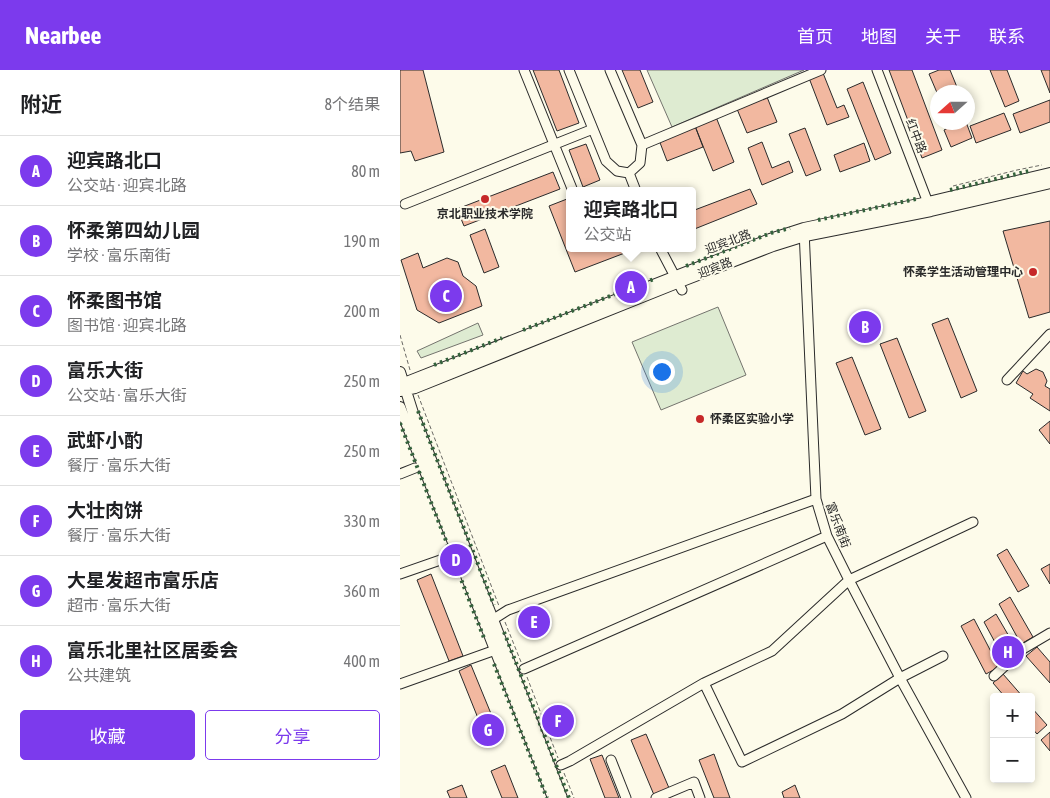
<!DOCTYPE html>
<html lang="zh">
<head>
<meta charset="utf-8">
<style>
	body { margin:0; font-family:"Asap Condensed","Noto Sans SC",sans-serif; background:#f2f2f2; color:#202124 }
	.controls { position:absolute; right:15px; bottom:15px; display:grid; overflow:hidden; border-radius:5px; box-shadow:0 2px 8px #0003 }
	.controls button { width:45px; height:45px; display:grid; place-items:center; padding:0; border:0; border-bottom:1px solid #e0e0e0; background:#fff; color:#202124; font:25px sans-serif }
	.compass { position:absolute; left:530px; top:15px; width:45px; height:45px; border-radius:50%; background:#fff; box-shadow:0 2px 8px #0003; rotate:249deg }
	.you { position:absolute; left:261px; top:301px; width:18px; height:18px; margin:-12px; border:4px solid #fff; border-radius:50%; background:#1a73e8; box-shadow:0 0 0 8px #1a73e833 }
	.badge { display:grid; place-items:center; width:32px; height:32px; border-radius:50%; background:#7c3aed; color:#fff; font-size:16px; font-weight:700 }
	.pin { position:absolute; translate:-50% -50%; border:2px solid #fff; box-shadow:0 1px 5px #0006 }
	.popup { position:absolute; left:166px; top:117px; width:130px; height:65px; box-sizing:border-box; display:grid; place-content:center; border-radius:5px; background:#fff; filter:drop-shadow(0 1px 4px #0005); font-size:16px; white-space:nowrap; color:#757577 }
	.popup b { font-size:19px; color:#202124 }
	.popup::after { content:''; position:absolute; left:50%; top:100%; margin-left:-10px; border:10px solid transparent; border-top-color:#fff }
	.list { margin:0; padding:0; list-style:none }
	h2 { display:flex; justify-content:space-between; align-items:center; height:65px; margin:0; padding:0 20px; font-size:21px }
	h2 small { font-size:16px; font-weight:400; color:#757577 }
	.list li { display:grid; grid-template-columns:32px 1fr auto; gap:15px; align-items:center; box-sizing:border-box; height:70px; padding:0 20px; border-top:1px solid #e0e0e0 }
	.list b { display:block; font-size:19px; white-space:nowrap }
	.list p { margin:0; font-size:16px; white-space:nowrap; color:#757577 }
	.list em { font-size:16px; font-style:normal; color:#757577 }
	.actions { display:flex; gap:10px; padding:15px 20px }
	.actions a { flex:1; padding:11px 0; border:1px solid #7c3aed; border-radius:5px; text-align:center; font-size:18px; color:#7c3aed }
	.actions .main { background:#7c3aed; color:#fff }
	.map { position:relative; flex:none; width:650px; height:728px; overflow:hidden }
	header { display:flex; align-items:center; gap:30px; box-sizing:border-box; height:70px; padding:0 25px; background:#7c3aed; color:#fff }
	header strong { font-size:24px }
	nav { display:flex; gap:28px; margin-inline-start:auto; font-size:18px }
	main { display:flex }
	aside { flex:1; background:#fff }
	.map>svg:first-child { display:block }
</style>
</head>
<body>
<header>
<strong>Nearbee</strong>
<nav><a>首页</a><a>地图</a><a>关于</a><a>联系</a></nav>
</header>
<main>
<aside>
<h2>附近<small>8个结果</small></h2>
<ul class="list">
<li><span class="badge">A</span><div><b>迎宾路北口</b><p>公交站 · 迎宾北路</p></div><em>80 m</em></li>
<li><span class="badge">B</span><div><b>怀柔第四幼儿园</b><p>学校 · 富乐南街</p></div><em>190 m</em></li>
<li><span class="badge">C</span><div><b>怀柔图书馆</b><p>图书馆 · 迎宾北路</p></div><em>200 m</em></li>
<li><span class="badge">D</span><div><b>富乐大街</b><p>公交站 · 富乐大街</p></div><em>250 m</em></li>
<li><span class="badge">E</span><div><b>武虾小酌</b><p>餐厅 · 富乐大街</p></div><em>250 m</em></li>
<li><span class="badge">F</span><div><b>大壮肉饼</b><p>餐厅 · 富乐大街</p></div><em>330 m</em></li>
<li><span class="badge">G</span><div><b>大星发超市富乐店</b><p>超市 · 富乐大街</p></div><em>360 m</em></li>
<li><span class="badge">H</span><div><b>富乐北里社区居委会</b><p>公共建筑</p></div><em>400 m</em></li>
</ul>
<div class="actions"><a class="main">收藏</a><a>分享</a></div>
</aside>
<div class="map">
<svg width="650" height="728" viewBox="0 0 650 728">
	<rect width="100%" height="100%" fill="#fdfbea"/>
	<path fill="#deebd1" stroke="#74746e" d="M247 0H404L272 57Z
		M318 237 346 305 261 340 232 272Z
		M78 253 83 265 21 288 17 281Z"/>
	<path fill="#f2b8a0" stroke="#2b2b2b" d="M0 0H23L44 82 15 91 11 81 0 83Z
		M133 0H159L179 53 157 61Z
		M222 0H240L253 32 238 38Z
		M489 0H512L542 80 522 88Z
		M539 0H550L559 22H538V25L529 4Z
		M590 0H607L619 31 605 37Z
		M641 0H650V23Z
		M423 3 437 38 444 35 449 47 427 55 409 8Z
		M463 12 491 83 475 90 447 19Z
		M367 27 377 52 347 63 337 39Z
		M650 30V52L620 63 613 44Z
		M604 43 611 60 576 73 570 56Z
		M316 47 334 92 313 101 295 56Z
		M549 52H566L572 68 551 77 544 60 550 57Z
		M295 56 303 77 267 91 259 70Z
		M405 58 421 100 406 106 389 64Z
		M362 72 372 98 389 91 393 102 362 115 348 78Z
		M464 73 470 91 440 102 434 85Z
		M186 74 200 110 183 117 169 80Z
		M153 102 160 119 64 156 57 139Z
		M350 119 357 134 292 160V141Z
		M167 129 170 135V178H229L230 181 175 202 149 136Z
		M650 151V242L629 248 603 161Z
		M85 159 99 197 84 203 70 165Z
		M18 183 23 198 47 188 58 192 63 206 76 216 82 236 39 253 17 240 1 190Z
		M548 248 577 321 561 328 532 254Z
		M497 268 526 341 509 348 480 274Z
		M452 287 481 359 465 365 436 293Z
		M636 299 643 302 647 311 645 316 650 319V341L630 328 633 324 616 313 623 301 627 304Z
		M650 351V374L639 360Z
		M607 479 629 516 618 522 597 485Z
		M650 494V514L641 499Z
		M31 504 63 586 49 591 17 510Z
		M610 527 633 567 621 574 599 534Z
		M596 544 610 568 597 576 584 552Z
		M574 549 599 597 586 604 561 556Z
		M610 573 617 579 606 591 599 585Z
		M637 577 650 592V613L626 586Z
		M71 595 101 668 88 673 59 601Z
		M603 604 623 627H605L593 613Z
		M631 637 647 655 637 664 631 657Z
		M650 662V681L641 670Z
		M246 664 269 718 254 725 231 670Z
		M314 684 330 728H314L299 690Z
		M202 685 219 728H205L190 689Z
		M105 695 118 728H102L91 701Z
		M62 715 67 728H50L47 721Z
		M395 715 400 728H384L382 722Z"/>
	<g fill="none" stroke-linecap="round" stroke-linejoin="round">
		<defs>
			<path id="minor" d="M124 0 173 121
				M169 0 206 91 217 101 229 103 240 93 242 75 210 0
				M477 0 530 138
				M242 75 421 0
				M229 103 236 121
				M5 134 193 59
				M404 160 416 429 427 466 449 510 500 608 566 728
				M260 178 282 220
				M607 310 650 264
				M0 404 15 398
				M0 504 49 487
				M89 552 108 540 416 429
				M124 599 427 466
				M594 606 623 579 650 563
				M304 613 342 692 442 644 500 608 543 586
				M0 614 101 578
				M211 690 226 728
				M161 695 170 691 304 613 372 581 449 510 573 452
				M256 728 294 712 300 728"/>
			<path id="major" d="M0 302 13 343 162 728
				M0 317 4 313 370 169 404 158 528 132 650 103
				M0 321 15 318 272 215 373 176 405 166 531 141 650 113
				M0 337 153 728"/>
		</defs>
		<use href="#minor" stroke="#2b2b2b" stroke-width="11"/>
		<use href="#major" stroke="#2b2b2b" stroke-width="12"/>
		<path stroke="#6a6964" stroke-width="1" stroke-dasharray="4 2.5" stroke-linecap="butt" d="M553 116 617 100 642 95
			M0 265 10 300
			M18 325 99 536
			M105 552 121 592
			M127 607 158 688
			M164 703 174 728"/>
		<use href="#minor" stroke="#fdfbea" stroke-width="9"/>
		<use href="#major" stroke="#fdfbea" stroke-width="10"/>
		<path stroke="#34623c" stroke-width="4" stroke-dasharray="2.5 4" stroke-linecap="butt" d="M550 120 629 101
			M418 150 516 129
			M286 196 371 163 390 158
			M123 260 254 209
			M34 295 102 268
			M18 341 94 535
			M0 353 84 568
			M104 562 169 728
			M94 594 147 728"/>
	</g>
	<g fill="#c62828" stroke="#fdfbea" stroke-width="2">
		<circle cx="85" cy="129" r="5"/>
		<circle cx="633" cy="202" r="5"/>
		<circle cx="300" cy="349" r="5"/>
	</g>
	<g text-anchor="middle" stroke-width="4" stroke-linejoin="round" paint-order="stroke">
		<g font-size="12" fill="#2b2b2b" stroke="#fdfbea">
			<text transform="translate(516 66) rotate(69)" y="4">红中路</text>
			<text transform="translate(328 172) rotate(-21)" y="4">迎宾北路</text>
			<text transform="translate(315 198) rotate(-21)" y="4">迎宾路</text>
			<text transform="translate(438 455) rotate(69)" y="4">富乐南街</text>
		</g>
		<g font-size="12" font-weight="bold" fill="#2b2b2b" stroke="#fdfbea">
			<text x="85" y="148">京北职业技术学院</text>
			<text x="623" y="206" text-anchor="end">怀柔学生活动管理中心</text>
			<text x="310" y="353" text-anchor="start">怀柔区实验小学</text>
		</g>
	</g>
</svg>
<div class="controls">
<button>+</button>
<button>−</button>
</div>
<svg class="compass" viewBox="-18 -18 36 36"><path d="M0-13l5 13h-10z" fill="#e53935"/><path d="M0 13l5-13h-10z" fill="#757577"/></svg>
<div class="you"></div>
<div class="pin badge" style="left:231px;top:217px">A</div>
<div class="popup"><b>迎宾路北口</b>公交站</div>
<div class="pin badge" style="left:465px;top:257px">B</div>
<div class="pin badge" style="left:46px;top:226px">C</div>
<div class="pin badge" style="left:56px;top:490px">D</div>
<div class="pin badge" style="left:134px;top:552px">E</div>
<div class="pin badge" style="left:158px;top:651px">F</div>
<div class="pin badge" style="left:88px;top:660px">G</div>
<div class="pin badge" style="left:608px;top:582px">H</div>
</div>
</main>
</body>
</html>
